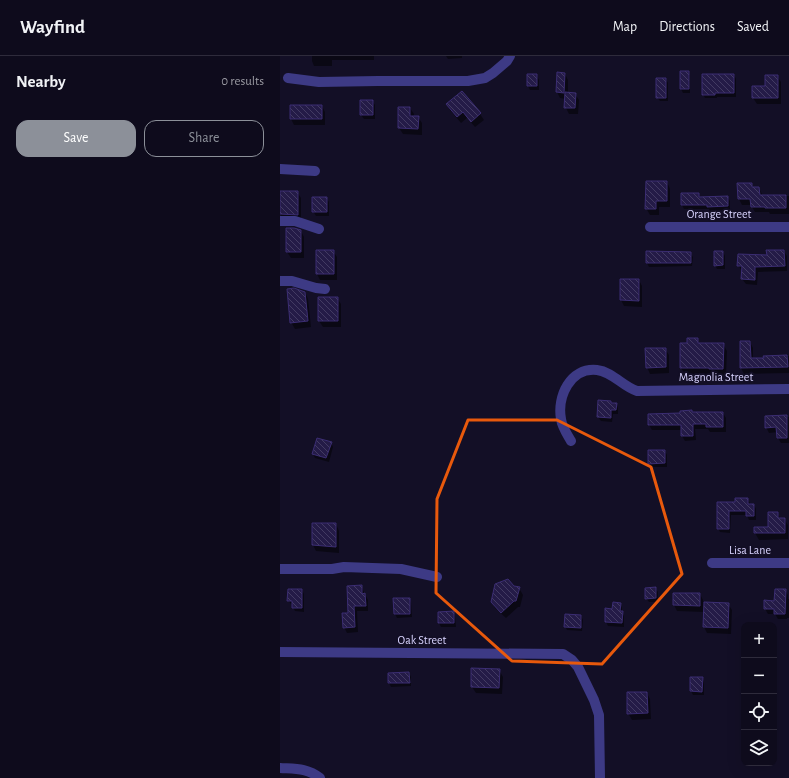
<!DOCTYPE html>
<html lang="en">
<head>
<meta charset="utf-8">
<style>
	body { margin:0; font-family:"Alegreya Sans",sans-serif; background:#1c1929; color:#f1f3f6 }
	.controls { position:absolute; right:12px; bottom:12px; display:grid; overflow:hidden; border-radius:8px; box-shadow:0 4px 16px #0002 }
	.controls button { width:36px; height:36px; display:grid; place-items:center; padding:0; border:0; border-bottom:1px solid #2e2b3b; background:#0e0b1c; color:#f1f3f6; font:20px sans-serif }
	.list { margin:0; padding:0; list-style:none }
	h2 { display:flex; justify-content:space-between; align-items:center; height:52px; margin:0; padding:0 16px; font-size:17px }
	h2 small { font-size:13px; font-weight:400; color:#9b9ba3 }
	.actions { display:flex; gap:8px; padding:12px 16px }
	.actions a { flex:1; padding:9px 0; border:1px solid #8c9099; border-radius:12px; text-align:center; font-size:14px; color:#8c9099 }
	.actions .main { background:#8c9099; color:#fff }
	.icon { flex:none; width:22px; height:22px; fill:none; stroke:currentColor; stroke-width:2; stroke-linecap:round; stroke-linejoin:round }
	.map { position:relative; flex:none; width:509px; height:722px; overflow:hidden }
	header { display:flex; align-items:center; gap:24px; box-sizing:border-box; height:56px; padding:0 20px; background:#0e0b1c; border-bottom:1px solid #2e2b3b }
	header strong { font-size:19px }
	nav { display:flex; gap:22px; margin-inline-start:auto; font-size:14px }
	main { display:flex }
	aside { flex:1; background:#0e0b1c }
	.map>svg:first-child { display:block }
</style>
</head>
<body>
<header>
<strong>Wayfind</strong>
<nav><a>Map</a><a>Directions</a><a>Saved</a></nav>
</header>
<main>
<aside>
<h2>Nearby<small>0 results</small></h2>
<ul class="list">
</ul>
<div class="actions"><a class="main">Save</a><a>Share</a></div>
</aside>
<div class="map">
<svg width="509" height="722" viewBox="0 0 509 722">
	<defs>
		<pattern id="building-back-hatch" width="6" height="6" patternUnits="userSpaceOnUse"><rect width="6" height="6" fill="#241b47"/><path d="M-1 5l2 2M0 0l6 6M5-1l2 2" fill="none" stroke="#433b63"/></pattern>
	</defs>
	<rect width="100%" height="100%" fill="#130f26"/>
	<path fill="#0007" d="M32 0H94V4H52V10H34L32 5Z
		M166 0H182V2L168 3Z
		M408 16 410 20V37H403L401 33Z
		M285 18 288 24V37L295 38 299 44 298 58H289L286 52V43L280 42 277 36Z
		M454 19 456 23V41H437V42H425L423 38Z
		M257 20 259 24V34H250L248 30Z
		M497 20 501 26V48H477L473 42Z
		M386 23 388 27V45H380L377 41Z
		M181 36 200 58 204 64 195 71 187 62 181 67 170 54 167 48Z
		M81 45H92L95 49V63H84L81 59Z
		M42 50 45 56V69H14L11 63Z
		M119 52H130L134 58V61H138L142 67V79L123 78 119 72Z
		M387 126 390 133V151H379V159H370L366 152Z
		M458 128H471L474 132H479L482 138V140H509V158H490L489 156H475L472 151 471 149H462L459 143Z
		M0 136H17L21 142V165H4L0 158Z
		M402 138H418L421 142 447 141 450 145V154L430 155 429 153H404L402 149Z
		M46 142 49 146V160H36L33 155Z
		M21 175 24 181V202H11L7 196Z
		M37 195H53L57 201V224H40L37 218Z
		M504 195 507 200V215L478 216 477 229 466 228 462 223 463 215H462L458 209Z
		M443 196 445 200V213H437L435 209Z
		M410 197 413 201 412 210 369 211 367 207Z
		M341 224H359L362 230V251L344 250 341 244Z
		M25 236 28 243 31 271 15 273 11 266Z
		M57 242 61 248V271H43L39 265Z
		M417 283 420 288H443L447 295 446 319H434L433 318H405L401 312 408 288Z
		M461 286H470L473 292V303H485L484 301 509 300V317L464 318 461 312Z
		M385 293 389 299V317L370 318 367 311Z
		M319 345 330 346 332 348H336L338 352V358H333L332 366 321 365 318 361Z
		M412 357H443L446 362V376H430L428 373H415L416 384 405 385 402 380V374H372L369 369 401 358Z
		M486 361H509V387H501L498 382V376L489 377 486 371Z
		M51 387 53 391 49 406 35 402 33 398Z
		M385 395 387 399V411H371L369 407Z
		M467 443 470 447V449H474L476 453V464H469L467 459H451L450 477 440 476 438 472V447H456Z
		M497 457 501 463H504L508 469V483L479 484 475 477V472H489Z
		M56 468 59 475V497L36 495 33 489Z
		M81 530 88 544V555H77L78 576 67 577 64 571Z
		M233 530 239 532 243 539 240 551H238L226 562 215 552 212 546Z
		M375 532 378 536V546H369L366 542Z
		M22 534 24 538V556L15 555 13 551V549L11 548 8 544Z
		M505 534 508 539V543H509V562H507V563H498L495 558H488L485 553 495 546Z
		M420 538 423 544V547L448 548 452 554 451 578 427 577 424 571V556L397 555 394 549Z
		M129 543 131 547 132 561 117 562 115 558Z
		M340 548 342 552V556L344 560V571L328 570 326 566V554H333Z
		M173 556 175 560 176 571H161L159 567Z
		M301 560 303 564 302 575 287 574 285 570Z
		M219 614 223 621 222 638 196 637 192 631Z
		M129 617 131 621V630L111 631 109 627Z
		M422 622 424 626V639H413L411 635Z
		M367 637 370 643 371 663 352 664 348 657Z"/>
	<path fill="url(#building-back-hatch)" stroke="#3b2d73" d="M400 15H409V33H400Z
		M277 16 285 17 284 37 276 36Z
		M247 18H257V30H247Z
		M422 18H454V37H435V39H422Z
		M485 19H498V42H472V30H485Z
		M376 22H386V42H376Z
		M182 35 201 57 191 66 183 56 177 61 166 48Z
		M285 36 296 37 295 52H284Z
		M80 44H93V59H80Z
		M10 49H42V63H10Z
		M118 51H130V60H139L138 73 118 72Z
		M366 125H387V145H376V153H365Z
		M457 127H472V131H479L480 139H506V152H485V151H471L470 143H458Z
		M0 135H18V159L0 158Z
		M401 137H419V141L448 140V150L427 151V149H401Z
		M32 141H47V156H32Z
		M6 172H14L21 174V196H6Z
		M36 194H54V218H36Z
		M486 194H504L505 210 475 211V224L461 223 462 210H457L458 198 487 199Z
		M366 195 411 196V207H366Z
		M434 195H443V209L434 210Z
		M340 223H359V245L340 244Z
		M14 232 25 236 28 265 10 267 7 233Z
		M38 241H58V265H38Z
		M407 282H418V287H444L443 313H429V312H400V287H407Z
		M460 285H470L471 302H484L483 300 507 299 508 311 460 312Z
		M365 292H386V311L366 312Z
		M318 344 331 345V347H337L336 354H331V362L317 361Z
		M412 354V356H443V371H426V368H413V380H401V369H368V358L400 357V355Z
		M507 359V382H497L496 371 485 372V360Z
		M37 382 52 386 46 402 32 398Z
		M368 394H385V407L368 408Z
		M455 442H468V448H474V460H466V455H449V473H437V446H455Z
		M488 456H498V462H505V477H474V471H488Z
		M32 467H56V491L32 489Z
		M228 523 234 530 240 531 236 545H234L221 557 211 546 215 528Z
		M82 529V538L85 537 86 550H74L75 571 63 572 62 557H68L67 530Z
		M376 531V542L365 543V532Z
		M8 533H22V552H12V545H7Z
		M495 533H506L505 558H494V553H484V544L494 545Z
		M393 537H420V550L393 549Z
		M113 542H130V558H114Z
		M333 546 341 547 340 555H343L342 567 325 566V552L332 553Z
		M424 546 449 547 448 572 423 571Z
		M174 555V567H158V556Z
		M285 558 301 559V572L284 571Z
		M191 612 220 613 219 632 191 631Z
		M129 616 130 627H108V617Z
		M410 621H423L422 636 410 635Z
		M347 636H367L368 657 347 658Z"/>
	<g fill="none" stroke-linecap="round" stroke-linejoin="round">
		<path stroke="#3d3a85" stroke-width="10" d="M8 22 39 26 98 25H188L205 22 213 17 227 5 230 0
			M0 113 35 115
			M0 165H15L39 173
			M370 171H509
			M0 225H12L36 232 45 233
			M291 385C287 378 282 371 281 363 277 341 290 311 317 314 333 316 342 330 357 335L509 333
			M432 507H509
			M0 513H52L64 511 121 513 157 521
			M0 596 283 598 292 604 298 611 314 644 319 659 320 722
			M0 712C16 713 27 712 40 722"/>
	</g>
	<path fill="none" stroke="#e8590c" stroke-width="3" stroke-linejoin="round" d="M188 364H277L371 411 402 518 322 608 232 605 156 537 157 443Z"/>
	<g text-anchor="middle" stroke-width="4" stroke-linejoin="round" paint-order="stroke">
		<g font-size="12" fill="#d9d4ff" stroke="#130f26">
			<text x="439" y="162">Orange Street</text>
			<text x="436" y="325">Magnolia Street</text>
			<text x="470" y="498">Lisa Lane</text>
			<text x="142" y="588">Oak Street</text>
		</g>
	</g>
</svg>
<div class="controls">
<button>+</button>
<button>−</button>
<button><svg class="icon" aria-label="locate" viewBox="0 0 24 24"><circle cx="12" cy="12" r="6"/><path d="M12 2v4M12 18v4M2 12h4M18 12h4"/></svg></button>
<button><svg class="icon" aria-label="layers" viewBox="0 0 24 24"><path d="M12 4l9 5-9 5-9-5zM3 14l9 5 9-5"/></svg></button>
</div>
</div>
</main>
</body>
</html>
